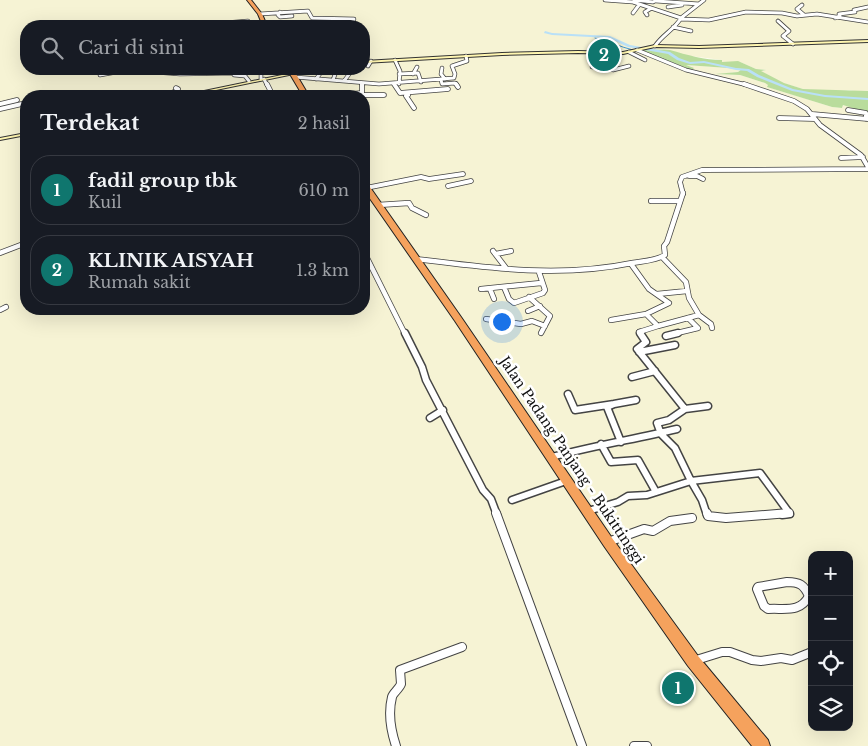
<!DOCTYPE html>
<html lang="id">
<head>
<meta charset="utf-8">
<style>
	body { margin:0; font-family:"Libre Baskerville",serif; background:#20242c; color:#f1f3f6 }
	.controls { position:absolute; right:15px; bottom:15px; display:grid; overflow:hidden; border-radius:10px; box-shadow:0 5px 20px #0002 }
	.controls button { width:45px; height:45px; display:grid; place-items:center; padding:0; border:0; border-bottom:1px solid #363941; background:#171b24; color:#f1f3f6; font:25px sans-serif }
	.you { position:absolute; left:501px; top:321px; width:18px; height:18px; margin:-12px; border:4px solid #fff; border-radius:50%; background:#1a73e8; box-shadow:0 0 0 8px #1a73e833 }
	.badge { display:grid; place-items:center; width:32px; height:32px; border-radius:50%; background:#0f766e; color:#fff; font-size:16px; font-weight:700 }
	.pin { position:absolute; translate:-50% -50%; border:2px solid #fff; box-shadow:0 1px 5px #0006 }
	.list { margin:0; padding:0; list-style:none }
	h2 { display:flex; justify-content:space-between; align-items:center; height:65px; margin:0; padding:0 20px; font-size:21px }
	h2 small { font-size:16px; font-weight:400; color:#9ea1a6 }
	.list li { display:grid; grid-template-columns:32px 1fr auto; gap:15px; align-items:center; box-sizing:border-box; height:70px; margin:0 10px 10px; padding:0 10px; border:1px solid #363941; border-radius:20px }
	.list b { display:block; font-size:19px; white-space:nowrap }
	.list p { margin:0; font-size:16px; white-space:nowrap; color:#9ea1a6 }
	.list em { font-size:16px; font-style:normal; color:#9ea1a6 }
	.icon { flex:none; width:28px; height:28px; fill:none; stroke:currentColor; stroke-width:2; stroke-linecap:round; stroke-linejoin:round }
	.map { position:relative; flex:none; width:868px; height:746px; overflow:hidden }
	.search { position:absolute; background:#171b24; box-shadow:0 5px 20px #0002; left:20px; top:20px; width:350px; height:55px; display:flex; align-items:center; gap:12px; box-sizing:border-box; padding:0 18px; border-radius:20px; color:#9ea1a6; font-size:19px }
	.panel { position:absolute; background:#171b24; box-shadow:0 5px 20px #0002; left:20px; top:90px; width:350px; height:225px; border-radius:20px }
	.map>svg:first-child { display:block }
</style>
</head>
<body>
<div class="map">
<svg width="868" height="746" viewBox="0 0 868 746">
	<rect width="100%" height="100%" fill="#fffdf5"/>
	<path fill="#f6f3d4" fill-rule="evenodd" d="M0 0H868V91L865 93 849 90 832 92 803 89 783 83 760 71 766 70 756 69 740 62H722V60L682 55 669 50 642 47 665 62 692 67 686 65 744 69 738 72 719 74 740 75 765 83 769 85 768 87 832 107 842 108 843 105 849 106 868 113V746H0ZM26 26H364V69H26ZM26 96H364V309H26ZM812 555H849V727H812Z"/>
	<path fill="#b9dc9c" d="M648 46C654 52 662 48 670 50 687 55 705 60 722 60V62L738 61 756 69 766 70 761 71 784 83 803 89 868 91V113L843 105 842 108 832 107 767 87 768 85 765 83 740 75 715 74 738 72 742 69 686 65 694 68 692 70 642 51H633Z"/>
	<g fill="none" stroke-linecap="round" stroke-linejoin="round">
		<path stroke="#3f96cf" stroke-width="1" d="M595 38C609 40 619 47 633 50"/>
		<path fill="#b9e0f7" fill-rule="evenodd" d="M545 31 552 33 610 36 630 45 670 52 679 58 690 62 704 61 736 68 749 69 759 75 793 89 825 95 868 98V100L825 97 792 91 757 77 747 71 736 70 704 63 690 64 677 60 668 54 628 47 609 38 552 35 544 33Z"/>
		<defs>
			<path id="street-far4" d="M605 0 633 2 681 18
				M634 0 653 2 657 0
				M656 1 699 4
				M802 5 797 9 804 15
				M668 7 682 5
				M280 12 278 15 280 17 292 16
				M633 13 639 5
				M260 14 308 11 312 18 354 19 352 23 354 26
				M647 15 645 12 650 9
				M835 18 840 16 839 14 855 12 854 10 868 7
				M681 19 709 20 746 12 782 13 797 16 817 14 868 22
				M778 21 789 31 783 36 793 44
				M224 23 248 21 249 26
				M673 27 691 31
				M655 46C662 35 675 29 681 18L704 0
				M637 50 686 70 747 85
				M629 52 645 60
				M395 60 400 71 399 84
				M368 66 371 61
				M603 66 613 70 629 66
				M592 67 604 66 609 58 614 57 613 53
				M442 68 441 74 445 79
				M261 69V79
				M399 74 418 73 421 82
				M413 74 417 67
				M100 75 128 70 180 74 236 73 234 75 245 76 249 81
				M295 77 379 84 454 78 455 74 452 66 467 61 466 56
				M264 79 267 85
				M316 79 322 71
				M333 80 337 69
				M441 80 442 84 455 83 457 85
				M344 81 353 69
				M362 83V85"/>
			<path id="street-far3" d="M267 84 273 96
				M362 84V95H384
				M394 84 400 93 448 89
				M456 84 458 87
				M744 84 794 101 807 109 820 125 861 155 868 167
				M176 88 178 89 174 92 180 93 181 96
				M407 93 408 95 406 96 414 108
				M350 94 362 93
				M48 96 76 94
				M0 104 17 100
				M0 109 26 103
				M848 110 866 113V119
				M812 114 868 119
				M779 118 815 119
				M841 158 863 157
				M689 176H697L703 179
				M448 186 471 181
				M366 188 421 177 429 179 463 174
				M683 194 680 182 682 177 702 170 868 169"/>
			<path id="street-far2" d="M651 201H680
				M378 205 409 203 412 208 426 215
				M493 251 506 268
				M364 252 405 334
				M0 253 26 243
				M496 254 511 251
				M662 257 686 282 689 298 699 315 711 324 712 328
				M416 259C488 268 560 278 632 263 643 261 655 261 665 255L664 246 667 242 683 193
				M631 264 649 289 669 303 646 314 658 326 639 332 641 334
				M504 287 509 299 514 303 543 293 545 290 539 272
				M481 289 541 283
				M490 289 494 299
				M657 294 687 291
				M529 297 550 316 541 333
				M0 310 6 307
				M528 311 540 306
				M486 319 521 324 532 321 545 326
				M611 320 646 314
				M658 326 699 315
				M673 334 698 328 688 318"/>
			<path id="street-far1" d="M405 333 422 367 426 380 483 490 491 499 497 515
				M640 333 646 342 637 349 685 409 669 420 657 423 661 434 675 448 691 481
				M666 336 678 333
				M639 352 675 345
				M632 377 655 371
				M568 394 575 410 614 404 607 407 621 442
				M614 404 636 400
				M685 409 708 406
				M430 418 443 410
				M601 444 611 462 638 460 656 492
				M552 457C593 446 635 439 677 429
				M691 481 702 500 707 515
				M691 481 760 473 790 514 782 515
				M512 500 566 481
				M588 511 618 502 628 496 647 495 691 481"/>
			<path id="street" d="M496 513 582 746
				M707 513 708 516 726 518 789 513
				M608 542 644 529 653 531 670 521 692 518
				M787 582C800 582 804 585 809 596 800 613 786 608 768 609L764 606 757 589 758 587Z
				M809 596 812 602
				M693 661 722 652H730L752 660 761 661 781 658 792 660 812 652
				M396 746C391 731 388 713 392 697 393 693 399 689 401 684L400 670 462 647
				M634 746H647"/>
			<path id="secondary" d="M868 40V42L699 48 655 47 623 54 578 53 502 55 364 63V61L502 53 578 51 623 52 655 45 699 46Z
				M311 69H318L187 96H180Z
				M26 133V135L0 140V138Z"/>
			<path id="highway" d="M247 0H251L262 14 267 26H263L258 14Z
				M287 69H293L309 96H303Z
				M364 183H367L461 317 612 538 698 656 768 740 770 746H752L688 666 604 546 455 321 364 190Z"/>
		</defs>
		<use href="#street-far4" stroke="#444" stroke-width="4.5"/>
		<use href="#street-far3" stroke="#444" stroke-width="5.5"/>
		<use href="#street-far2" stroke="#444" stroke-width="6"/>
		<use href="#street-far1" stroke="#444" stroke-width="9"/>
		<use href="#street" stroke="#444" stroke-width="10"/>
		<use href="#secondary" stroke="#333" stroke-width="2"/>
		<use href="#highway" stroke="#222" stroke-width="2"/>
		<use href="#street-far4" stroke="#fff" stroke-width="3"/>
		<use href="#street-far3" stroke="#fff" stroke-width="4"/>
		<use href="#street-far2" stroke="#fff" stroke-width="4.5"/>
		<use href="#street-far1" stroke="#fff" stroke-width="6"/>
		<use href="#street" stroke="#fff" stroke-width="8"/>
		<use href="#secondary" fill="#fff6b0" fill-rule="evenodd"/>
		<use href="#highway" fill="#f5a25d" fill-rule="evenodd"/>
	</g>
	<g text-anchor="middle" stroke-width="5" stroke-linejoin="round" paint-order="stroke">
		<g font-size="14" fill="#111" stroke="#fff">
			<text transform="translate(572 460) rotate(56)" y="5">Jalan Padang Panjang - Bukittinggi</text>
		</g>
	</g>
</svg>
<div class="controls">
<button>+</button>
<button>−</button>
<button><svg class="icon" aria-label="locate" viewBox="0 0 24 24"><circle cx="12" cy="12" r="6"/><path d="M12 2v4M12 18v4M2 12h4M18 12h4"/></svg></button>
<button><svg class="icon" aria-label="layers" viewBox="0 0 24 24"><path d="M12 4l9 5-9 5-9-5zM3 14l9 5 9-5"/></svg></button>
</div>
<div class="you"></div>
<div class="pin badge" style="left:678px;top:688px">1</div>
<div class="pin badge" style="left:604px;top:55px">2</div>
<div class="search"><svg class="icon" aria-label="search" viewBox="0 0 24 24"><circle cx="10" cy="10" r="6"/><path d="M15 15l6 6"/></svg>Cari di sini</div>
<section class="panel">
<h2>Terdekat<small>2 hasil</small></h2>
<ul class="list">
<li><span class="badge">1</span><div><b>fadil group tbk</b><p>Kuil</p></div><em>610 m</em></li>
<li><span class="badge">2</span><div><b>KLINIK AISYAH</b><p>Rumah sakit</p></div><em>1.3 km</em></li>
</ul>
</section>
</div>
</body>
</html>
